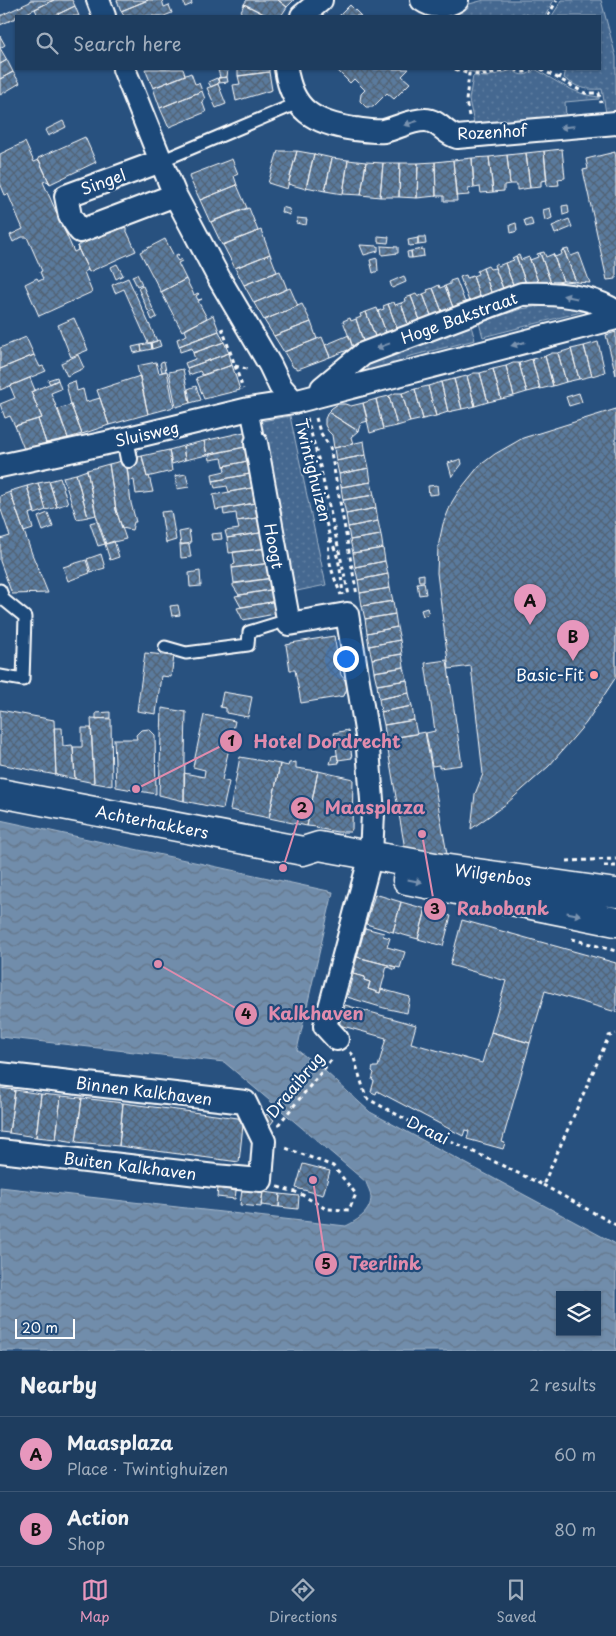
<!DOCTYPE html>
<html lang="en">
<head>
<meta charset="utf-8">
<style>
	body { margin:0; font-family:"Playpen Sans",sans-serif; background:#2b4868; color:#f1f3f6 }
	.controls { position:absolute; right:15px; bottom:15px; display:grid; overflow:hidden; border-radius:0px; box-shadow:0 1px 4px #0004 }
	.controls button { width:45px; height:45px; display:grid; place-items:center; padding:0; border:0; border-bottom:1px solid #3c5674; background:#1e3d5f; color:#f1f3f6; font:25px sans-serif }
	.scale { position:absolute; left:15px; bottom:12px; width:60px; box-sizing:border-box; padding-left:5px; border:2px solid #fff; border-top:0; font-size:14px; line-height:18px; white-space:nowrap; color:#fff; -webkit-text-stroke:4px #1f4a7a; paint-order:stroke }
	.you { position:absolute; left:345px; top:658px; width:18px; height:18px; margin:-12px; border:4px solid #fff; border-radius:50%; background:#1a73e8; box-shadow:0 0 0 8px #1a73e833 }
	.badge { display:grid; place-items:center; width:32px; height:32px; border-radius:50%; background:#e797bd; color:#111; font-size:16px; font-weight:700 }
	.pin { position:absolute; translate:-50% -41px; filter:drop-shadow(0 1px 2px #0008) }
	.pin::after { content:''; position:absolute; top:26px; width:18px; height:15px; background:inherit; clip-path:polygon(0 0,100% 0,50% 100%) }
	.list { margin:0; padding:0; list-style:none }
	h2 { display:flex; justify-content:space-between; align-items:center; height:65px; margin:0; padding:0 20px; font-size:21px }
	h2 small { font-size:16px; font-weight:400; color:#a1aebd }
	.list li { display:grid; grid-template-columns:32px 1fr auto; gap:15px; align-items:center; box-sizing:border-box; height:75px; padding:0 20px; border-top:1px solid #3c5674 }
	.list b { display:block; font-size:19px; white-space:nowrap }
	.list p { margin:0; font-size:16px; white-space:nowrap; color:#a1aebd }
	.list em { font-size:16px; font-style:normal; color:#a1aebd }
	.icon { flex:none; width:28px; height:28px; fill:none; stroke:currentColor; stroke-width:2; stroke-linecap:round; stroke-linejoin:round }
	.map { position:relative; flex:none; width:616px; height:1351px; overflow:hidden }
	.search { position:absolute; background:#1e3d5f; box-shadow:0 1px 4px #0004; left:15px; right:15px; top:15px; height:55px; display:flex; align-items:center; gap:12px; box-sizing:border-box; padding:0 18px; border-radius:0px; color:#a1aebd; font-size:19px }
	.sheet { height:215px; background:#1e3d5f }
	nav { display:flex; justify-content:space-around; align-items:center; box-sizing:border-box; height:70px; border-top:1px solid #3c5674; background:#1e3d5f; font-size:14px; color:#a1aebd }
	nav a { display:grid; justify-items:center; gap:2px }
	nav .on { color:#e797bd }
	.map>svg:first-child { display:block }
</style>
</head>
<body>
<div class="map">
<svg width="616" height="1351" viewBox="0 0 616 1351">
	<defs>
		<pattern id="grass-dots" width="8" height="8" patternUnits="userSpaceOnUse" patternTransform="scale(1.25)"><rect width="8" height="8" fill="#446890"/><path d="M2 2h.1M6 6h.1" fill="none" stroke="#607fa1" stroke-width="1.8" stroke-linecap="round"/></pattern>
		<pattern id="water-waves" width="16" height="10" patternUnits="userSpaceOnUse" patternTransform="scale(1.25)"><rect width="16" height="10" fill="#718dab"/><path d="M0 5q4-4 8 0t8 0" fill="none" stroke="#64768a"/></pattern>
		<pattern id="building-cross-hatch" width="8" height="8" patternUnits="userSpaceOnUse" patternTransform="scale(1.25)"><rect width="8" height="8" fill="#5a7a9d"/><path d="M0 0l8 8M0 8l8-8" fill="none" stroke="#536374"/></pattern>
	</defs>
	<rect width="100%" height="100%" fill="#28517f"/>
	<filter id="ink" filterUnits="userSpaceOnUse"><feTurbulence type="fractalNoise" baseFrequency=".02" numOctaves="2"/><feDisplacementMap in="SourceGraphic" scale="10" xChannelSelector="R" yChannelSelector="G"/><feConvolveMatrix kernelMatrix="1 2 1 2 8 2 1 2 1" color-interpolation-filters="sRGB"/></filter>
	<g filter="url(#ink)">
		<path fill="url(#grass-dots)" stroke="#a2b4c8" d="M484 0H554L545 16H536L524 14 507 16H452L462 6Z
			M562 0H601L616 57V112L606 113 602 89C584 90 578 88 564 78L566 69H600V16H552Z
			M462 69H501C488 74 475 74 462 69Z
			M535 69C556 81 575 95 599 97V99L565 102 566 117 475 128 469 100 473 76 486 77 513 70C520 77 528 76 535 69Z
			M564 302 589 310 483 337 479 323 521 309Z
			M471 326 475 340 407 357V361L372 371 347 373 374 358 408 348Z
			M290 416 326 585 292 592 256 422Z"/>
		<path fill="url(#water-waves)" stroke="#aabbcd" fill-rule="evenodd" d="M0 820 333 892 297 1050 326 1072 370 1112 616 1244V1351H0V1187L346 1226C358 1220 371 1212 371 1197 371 1192 367 1186 366 1182L224 1062 0 1037ZM560 1295H597V1332H560Z"/>
		<path fill="url(#building-cross-hatch)" stroke="#fff" d="M30 0H54L20 16H16V18L0 25V16L30 2Z
			M54 0H72L75 6 54 16H38L35 9Z
			M117 0H148L121 11Z
			M148 0H162L164 7 169 5 172 13 164 16H124L121 11Z
			M183 0H191L192 4 185 7Z
			M247 0H278L287 7 281 16H268L244 4Z
			M278 0H294L287 7Z
			M244 4 268 16H239Z
			M350 5 361 16H339Z
			M75 6 79 16H54Z
			M0 36 5 45 0 48Z
			M0 48 7 60 0 64Z
			M7 60 13 72 0 79V64Z
			M145 69H183L185 75 153 88Z
			M228 69 227 77 218 78 220 77 218 70Z
			M238 69H269V72L238 76Z
			M336 69H409L402 76 410 83 394 99 387 93 373 107H366L360 101 361 94 365 90 354 79 350 83Z
			M13 72 20 83 0 95V79Z
			M269 72 272 90 236 101 233 85 240 84 238 76Z
			M191 73 195 84 199 83 202 91 160 108 153 88Z
			M227 77 228 82 219 83 218 78Z
			M217 78 219 83 211 87 208 82Z
			M218 84 226 104 216 108 207 88Z
			M202 91 205 99 202 101 206 112 169 127 168 126 160 108Z
			M63 121 66 127 48 136 45 130Z
			M85 137 96 162 50 184 38 158Z
			M25 142 34 162 39 160 50 184 47 181 43 182 74 252 78 250 77 246 88 270 84 272 92 292 39 316 25 284 37 278 39 281 43 279 40 272 42 271 27 237H22L13 242 10 235 23 229 8 194 5 195 0 183V154Z
			M562 149 565 178 558 179 559 185 547 186 544 151Z
			M278 151H297L287 189 268 183Z
			M297 151 314 154 306 189 288 184Z
			M544 151 547 180 541 181V187L530 188 526 153Z
			M615 152 616 159V279L607 280 583 170 588 169 586 159Z
			M526 153 530 188 517 190V184H510L507 155Z
			M314 154 332 158 325 191 306 187Z
			M507 155 510 184 504 185V191L493 192 489 157Z
			M489 157 493 192 481 193 480 187 474 188 472 158Z
			M332 158 348 160 343 194 325 191Z
			M472 158 474 188 468 189 469 195 456 196 453 160Z
			M232 159 238 174 234 176 237 185 200 200 189 177 190 175Z
			M348 160 366 162 361 195 343 194Z
			M453 160 457 201H444V196H436L435 162Z
			M366 162 383 163 380 197 361 195Z
			M435 162 436 196 417 198 418 163Z
			M383 163H400L399 197H380Z
			M400 163H418L417 198 399 197Z
			M237 185 247 208 210 222 200 200Z
			M568 205 569 213 563 215 562 206Z
			M282 207 289 209 290 215 281 212Z
			M249 208 258 231 222 245 211 222Z
			M550 208 552 218 545 221 543 210Z
			M297 218 307 219 306 225 296 223Z
			M531 218 533 225 526 227 524 220Z
			M569 219 572 227 555 234 552 226Z
			M516 223 517 231 511 233 510 225Z
			M124 225 136 251 89 272 77 246Z
			M261 230 270 254 235 268 223 245Z
			M378 236 389 237 388 243 378 242Z
			M418 237H425L426 244 418 245Z
			M418 238V245L409 246 408 240Z
			M165 239 174 256 178 254 179 255 175 257 178 261 181 259 182 261 178 263 186 279 161 292 140 252Z
			M360 245 378 246V251L364 255Z
			M381 246 398 247V253L382 255Z
			M423 249 424 256 412 258 411 251Z
			M568 249 571 256 579 253 590 283 576 282 564 250Z
			M564 250 576 282 563 281 553 254 555 257 562 254 561 251Z
			M411 251 412 258H408L407 252Z
			M544 252 546 257 553 254 563 281 551 283 540 253Z
			M540 253 551 283 539 284 529 257 530 260 538 257 537 254Z
			M270 254 277 272 244 285 235 268Z
			M519 255 521 260 529 257 539 284 527 286 516 256Z
			M516 256 527 286 514 287 505 263 514 260 512 258Z
			M377 258 378 271 373 273 370 260Z
			M497 263 498 266 505 263 514 287 504 291 494 265Z
			M117 264 123 275 116 279 111 267Z
			M488 266 490 269 495 268 504 291 492 295 483 268Z
			M483 268 492 295 481 300 473 276 478 274 477 271Z
			M280 271 287 289 254 303 244 285Z
			M137 274 142 284 137 286 132 276Z
			M466 275 467 278 473 276 481 300 470 304 460 277Z
			M404 276 406 282 392 288 390 282Z
			M128 278 157 341 148 343 124 289 115 293 112 285Z
			M186 279 194 295 198 293 199 294 196 296 198 300 202 299 198 301 207 318 182 331 161 292Z
			M456 279 466 305 454 310 445 286 450 284V281Z
			M439 285 440 288 445 286 454 310 443 314 433 288Z
			M143 286 153 309 148 311 138 288Z
			M290 288 298 306 264 320 254 303Z
			M433 288 443 314 432 318 423 294 428 292 427 290Z
			M416 294 418 297 423 294 432 318 421 323 411 296Z
			M411 296 421 323 409 327 401 303 406 301 405 298Z
			M394 302 395 305 401 303 409 327 398 331 388 304Z
			M302 304 311 322 274 336 264 320Z
			M388 304 398 331 387 335 378 311 384 309 383 306Z
			M377 308 387 335 376 339 366 312Z
			M154 311 157 317 152 320 149 313Z
			M366 312 376 339 364 344 356 319 361 317 360 314Z
			M213 315 219 331 179 346 177 339 187 335 185 330Z
			M74 318 88 350 71 357 58 325Z
			M350 318 351 321 356 319 364 344 353 348 343 321Z
			M311 322 317 339 284 352 274 336Z
			M219 331 224 342 193 353 192 348 180 352 179 346Z
			M616 332V375L606 335Z
			M349 335 353 348 330 357 325 345Z
			M26 337 34 355 0 369V348Z
			M322 337 330 357 298 369 293 367 284 352Z
			M159 340 161 346 152 349 151 343Z
			M224 342 229 353 187 368 185 363 195 359 193 353Z
			M598 342 605 372 592 376 584 346Z
			M151 343 152 349 142 351 141 345Z
			M141 345 142 351 134 353 132 347Z
			M584 346 592 376 579 379 571 349Z
			M571 349 579 379 566 382 558 353Z
			M229 353 232 365 202 375 200 371 189 375 187 368Z
			M552 353H558L566 382 553 386 545 356Z
			M34 355 40 367 43 366 46 371 0 390V369Z
			M78 355 84 368 67 376 61 363Z
			M545 356 553 386 540 389 532 359Z
			M532 359 540 389 527 392 519 363Z
			M164 361 166 371 162 372 160 364 161 362Z
			M156 362 159 373 167 371 174 407 148 414 137 366Z
			M513 363H519L527 392 514 396 506 366Z
			M232 365 240 390 204 399 196 378Z
			M506 366 514 396 501 399 493 369Z
			M183 369 190 403 176 407 169 372Z
			M493 369 501 399 488 402 480 373Z
			M474 373H480L488 402 475 406 467 376Z
			M140 376 148 414 109 425 97 390Z
			M467 376 475 406 462 409 454 379Z
			M57 377 58 380 50 384 48 380Z
			M30 378 35 390 31 392 42 418 15 426 10 416 5 418 0 404 15 398 10 386Z
			M454 379 462 409 448 412 441 382Z
			M58 380 61 389 51 393 68 438 46 443 38 419 42 418 31 392Z
			M75 381 77 391 83 389 86 402 100 398 109 425 82 434 71 405 66 384Z
			M441 382 448 412 436 416 428 386Z
			M196 386 201 400 190 403 188 389Z
			M428 386 436 416 423 419 415 389Z
			M415 389 423 419 410 422 402 393Z
			M395 393H402L410 422 397 426 389 396Z
			M579 393 582 402 569 406 566 397Z
			M389 396 397 426 383 429 376 399Z
			M376 399 383 429 370 433 363 403Z
			M363 403 368 421 361 423 358 431 328 412 332 408 338 404H345L351 406Z
			M71 405 82 434 68 438 58 409Z
			M616 409V677L586 723 549 766 506 804 471 829 475 794 483 774 471 666 449 669 437 573 438 547 443 524 452 502 459 491 479 466 495 454 523 438Z
			M328 412 358 431 351 437 353 444 334 448 332 435 328 431 325 425V419Z
			M38 419 46 443 24 449 15 426Z
			M244 432 248 435 250 446 207 455 204 441Z
			M204 441 207 455 185 460 183 446Z
			M364 441 366 455 336 461 334 448Z
			M183 446 185 460 172 464 169 450Z
			M250 446 252 460 224 466 222 458 210 460 209 454Z
			M169 450 172 471 147 477 142 456Z
			M366 455 369 468 339 474 336 461Z
			M142 456 147 477 149 476 153 492 136 494 134 480 129 481 126 460Z
			M461 459 462 464 452 477 448 463Z
			M126 460 131 503 136 522H134L132 530 122 528 116 510 109 464Z
			M252 460 255 473 213 481 212 474 225 471 224 466Z
			M109 464 116 510 126 539 106 544 96 515 87 470Z
			M369 468 371 482 341 487 339 474Z
			M87 470 96 515 88 517 76 474Z
			M255 473 257 487 229 492 227 486 215 488 213 481Z
			M76 474 88 517 77 519 63 477Z
			M186 474 189 487 177 489 175 476Z
			M60 478 68 503 57 507 49 481Z
			M49 481 57 507 46 510 38 483Z
			M371 482 374 495 343 500 341 487Z
			M38 483 46 510 35 514 27 486Z
			M437 485 438 494 429 495 428 486Z
			M27 486 35 512 29 514 33 529 24 532 10 491Z
			M257 487 260 502 216 510 213 495Z
			M10 492 32 554 48 593 12 594 0 561V539L10 536 0 507V496Z
			M374 495 376 508 346 514 343 500Z
			M260 502 263 517 237 521 236 513 224 515 223 509Z
			M376 508 378 521 348 527 346 514Z
			M171 511 176 540 166 543 161 512Z
			M48 513 53 527 43 531 38 517Z
			M263 517 266 532 227 538 225 531 239 529 237 521Z
			M97 521 105 544 98 546 90 523Z
			M378 521 381 535 350 540 348 527Z
			M189 530 191 543 181 545 179 532Z
			M266 532 268 548 229 553 227 538Z
			M221 533 222 539 212 540 211 534Z
			M381 535 383 548 353 553 350 540Z
			M114 541 119 557 110 560 105 544Z
			M180 544H189L191 557 181 558Z
			M268 548 271 563 232 568V565L235 564 233 552Z
			M383 548 385 561 355 567 353 553Z
			M101 554 105 568 91 572 87 559Z
			M86 560 90 573 68 581 63 567Z
			M385 561 388 574 358 580 355 567Z
			M271 563 273 578 234 583 232 568Z
			M200 571 201 586 190 587 189 573Z
			M388 574 390 588 360 593 358 580Z
			M424 574V581H419L418 575Z
			M273 578 276 589 239 595 233 586V584Z
			M424 582 426 594 419 595 417 583Z
			M390 588 393 601 362 606 360 593Z
			M276 589 277 601 241 607 235 596Z
			M277 601 280 613 243 620 237 608Z
			M393 601 395 614 365 619 362 606Z
			M178 605 180 615 172 616 170 606Z
			M427 608 429 614 423 616 421 610Z
			M395 614 397 627 367 633 365 619Z
			M397 627 400 640 369 646 367 633Z
			M334 636 341 675 345 680 347 688 344 696 301 703 295 670H290L286 645 291 644V643Z
			M400 640 402 654 372 659 369 646Z
			M145 653 174 656 171 677 161 676 156 714 137 711Z
			M402 654 404 667 374 672 372 659Z
			M447 660 462 765 439 768V765L432 766 426 733 435 731 425 663Z
			M404 667 407 680 377 685 374 672Z
			M407 680 409 693 379 699 377 685Z
			M223 692 252 697 248 717 226 713V708L220 707Z
			M409 693 412 706 381 712 379 699Z
			M412 706 414 720 384 725 381 712Z
			M162 708 186 712 184 801 159 795Z
			M0 710 54 720 56 775 0 764Z
			M110 712V718L96 719V713Z
			M204 715 235 721 222 780 229 782 223 809 184 801V773L204 777 205 770 193 767Z
			M91 718 111 719 112 786 94 783Z
			M414 720 417 734 386 739 384 725Z
			M54 728H62L63 746 72 745 73 747 75 779 56 775Z
			M82 728H91L94 783 75 779 73 747H82Z
			M149 729 155 735 156 794 116 787 114 739H137L136 735 141 730Z
			M348 730 352 758 338 760 334 733Z
			M425 732 447 854V855L405 849 386 739Z
			M337 755 339 763 330 764 332 756Z
			M240 757 280 764 269 818 230 810Z
			M296 762V768L318 771 307 826 269 818 280 764 288 766 289 763Z
			M318 771 353 779 352 829 350 832H337L316 828 317 827 307 826Z
			M375 894 401 902 393 932 366 924Z
			M401 902 426 909 418 939 393 932Z
			M426 909 451 916 443 946 418 939Z
			M462 920 616 963V1012L545 991 530 1043 491 1032 506 981 450 965Z
			M365 928 384 933 383 936 390 938 387 947 405 952 400 968 357 957Z
			M357 957 396 967 395 970 387 966 380 993 368 989 370 982 364 980 365 977 353 974Z
			M353 974 365 977 364 980 370 982 368 989 380 993 381 989 410 997 407 1013 384 1008 347 997Z
			M345 1005 416 1025 411 1043 482 1063 491 1032 530 1043 502 1142 505 1143 503 1149 467 1139 469 1131 465 1130 463 1136 377 1091 376 1094 371 1092 374 1081 372 1080 374 1073 372 1071 373 1067H378L386 1038 339 1025Z
			M0 1088 15 1090 9 1133 0 1132Z
			M15 1090 41 1094 36 1137 9 1133Z
			M41 1094 61 1096 56 1139 36 1137Z
			M61 1096 82 1098 76 1142 56 1139Z
			M82 1098 123 1103 119 1146 76 1142Z
			M123 1103 238 1118 243 1125 239 1162 119 1146Z
			M267 1114 274 1120 270 1125 263 1119Z
			M303 1164 330 1171 323 1195 296 1188Z
			M218 1188 236 1191 235 1199 217 1197Z
			M242 1190 263 1192 261 1207 240 1205Z
			M263 1192 280 1194 279 1207 261 1205Z
			M280 1194 299 1196 298 1209 279 1207Z"/>
		<g fill="none" stroke-linecap="round" stroke-linejoin="round">
			<defs>
				<path id="service" d="M161 161 298 103
					M0 590 4 600 25 617 23 680 0 676
					M165 647 186 653 248 645 249 632 288 620"/>
				<path id="pedestrian" d="M249 409 256 443
					M125 439 129 459"/>
				<path id="minor" d="M98 0 104 16
					M422 0C433 8 446 7 457 0
					M302 16 321 0
					M124 69 161 161 175 195 220 280 270 365 280 386 294 402
					M286 69C292 110 314 123 354 129 364 130 374 132 384 131 398 128 410 120 425 120 438 120 445 134 457 137L616 123
					M161 161 66 196 70 216 80 231 175 195
					M320 395 322 388 363 354 522 294C550 293 593 295 616 312
					M256 443 289 624 347 614 367 736 373 813 371 855 325 1026 337 1039
					M0 466 125 439 249 409 294 402 616 318
					M0 1074 245 1102 264 1141 261 1180 215 1176 0 1151"/>
				<path id="tertiary" d="M0 793 303 851 319 846 435 867 616 893
					M407 880 616 922"/>
			</defs>
			<use href="#service" stroke="#fff" stroke-width="15"/>
			<use href="#pedestrian" stroke="#fff" stroke-width="20"/>
			<use href="#minor" stroke="#fff" stroke-width="26"/>
			<use href="#tertiary" stroke="#fff" stroke-width="31"/>
			<path stroke="#fff" stroke-width="3" stroke-dasharray="4 4" stroke-linecap="butt" d="M518 16H527
				M548 16 557 0
				M455 69 469 74
				M515 69C520 73 526 73 531 69
				M541 69 585 93H599L601 103
				M559 79 563 69
				M469 116 466 101 469 74 486 75 509 69
				M222 328 243 389
				M235 366 250 370
				M307 418 319 462 349 595
				M316 418 320 432 330 447 357 595
				M301 422 330 538C325 557 334 577 341 595
				M330 539C340 557 341 575 343 595
				M567 861 616 859
				M604 866H616
				M572 939 616 951
				M350 1052 353 1055 366 1097 368 1099 407 1120 543 1185 609 1036 616 1034
				M278 1125 333 1058
				M543 1185 616 1225
				M278 1187 299 1193 326 1209 349 1210 356 1194 333 1166 283 1147"/>
			<use href="#service" stroke="#1f4a7a" stroke-width="11"/>
			<use href="#pedestrian" stroke="#1f4a7a" stroke-width="16"/>
			<use href="#minor" stroke="#1f4a7a" stroke-width="22"/>
			<use href="#tertiary" stroke="#1f4a7a" stroke-width="28"/>
		</g>
		<defs><path id="oneway-solid" d="M-6-.8H1V-3.2L6.5 0L1 3.2V.8H-6Z" transform="scale(1.25)"/></defs>
		<g fill="#7992af">
			<use href="#oneway-solid" transform="translate(411 123) rotate(163)"/>
			<use href="#oneway-solid" transform="translate(567 127) rotate(175)"/>
			<use href="#oneway-solid" transform="translate(570 297) rotate(-168)"/>
			<use href="#oneway-solid" transform="translate(518 344) rotate(165)"/>
			<use href="#oneway-solid" transform="translate(383 346) rotate(160)"/>
			<use href="#oneway-solid" transform="translate(415 881) rotate(11)"/>
			<use href="#oneway-solid" transform="translate(574 914) rotate(11)"/>
		</g>
	</g>
	<circle fill="#ff9aa2" stroke="#1f4a7a" stroke-width="2" cx="594" cy="675" r="5"/>
	<g text-anchor="middle" stroke-width="4.5" stroke-linejoin="round" paint-order="stroke">
		<g font-size="16" fill="#fff" stroke="#1f4a7a">
			<text transform="translate(492 132) rotate(-3)" y="6">Rozenhof</text>
			<text transform="translate(103 182) rotate(-20)" y="6">Singel</text>
			<text transform="translate(459 318) rotate(-20)" y="6">Hoge Bakstraat</text>
			<text transform="translate(147 434) rotate(-13)" y="6">Sluisweg</text>
			<text transform="translate(313 470) rotate(76)" y="6">Twintighuizen</text>
			<text transform="translate(274 546) rotate(80)" y="6">Hoogt</text>
			<text transform="translate(152 822) rotate(11)" y="6">Achterhakkers</text>
			<text transform="translate(493 875) rotate(8)" y="6">Wilgenbos</text>
			<text transform="translate(295 1085) rotate(-50)" y="6">Draaibrug</text>
			<text transform="translate(144 1091) rotate(7)" y="6">Binnen Kalkhaven</text>
			<text transform="translate(428 1130) rotate(26)" y="6">Draai</text>
			<text transform="translate(130 1166) rotate(7)" y="6">Buiten Kalkhaven</text>
		</g>
		<g font-size="16" fill="#fff" stroke="#1f4a7a" text-anchor="end">
			<text x="584" y="681">Basic-Fit</text>
		</g>
	</g>
	<path fill="none" stroke="#e08cad" stroke-width="2" d="M136 789L231 741M283 868L302 808M422 834L435 909M158 964L246 1014M313 1180L326 1264"/>
	<g fill="#e08cad" stroke="#1f4a7a" stroke-width="2">
		<circle cx="136" cy="789" r="5"/>
		<circle cx="283" cy="868" r="5"/>
		<circle cx="422" cy="834" r="5"/>
		<circle cx="158" cy="964" r="5"/>
		<circle cx="313" cy="1180" r="5"/>
		<circle cx="231" cy="741" r="12"/>
		<circle cx="302" cy="808" r="12"/>
		<circle cx="435" cy="909" r="12"/>
		<circle cx="246" cy="1014" r="12"/>
		<circle cx="326" cy="1264" r="12"/>
	</g>
	<g font-size="15" text-anchor="middle" font-weight="bold" fill="#111">
		<text x="231" y="746">1</text>
		<text x="302" y="813">2</text>
		<text x="435" y="914">3</text>
		<text x="246" y="1019">4</text>
		<text x="326" y="1269">5</text>
	</g>
	<g font-size="18" text-anchor="middle" font-weight="bold" fill="#e08cad" stroke="#1f4a7a" stroke-width="4.5" stroke-linejoin="round" paint-order="stroke">
		<text x="327" y="748">Hotel Dordrecht</text>
		<text x="375" y="814">Maasplaza</text>
		<text x="503" y="915">Rabobank</text>
		<text x="316" y="1020">Kalkhaven</text>
		<text x="385" y="1270">Teerlink</text>
	</g>
</svg>
<div class="controls">
<button><svg class="icon" aria-label="layers" viewBox="0 0 24 24"><path d="M12 4l9 5-9 5-9-5zM3 14l9 5 9-5"/></svg></button>
</div>
<div class="scale">20 m</div>
<div class="you"></div>
<div class="pin badge" style="left:530px;top:625px">A</div>
<div class="pin badge" style="left:573px;top:661px">B</div>
<div class="search"><svg class="icon" aria-label="search" viewBox="0 0 24 24"><circle cx="10" cy="10" r="6"/><path d="M15 15l6 6"/></svg>Search here</div>
</div>
<section class="sheet">
<h2>Nearby<small>2 results</small></h2>
<ul class="list">
<li><span class="badge">A</span><div><b>Maasplaza</b><p>Place · Twintighuizen</p></div><em>60 m</em></li>
<li><span class="badge">B</span><div><b>Action</b><p>Shop</p></div><em>80 m</em></li>
</ul>
</section>
<nav>
<a class="on"><svg class="icon" aria-label="map" viewBox="0 0 24 24"><path d="M3 6l6-2 6 2 6-2v14l-6 2-6-2-6 2zM9 4v14M15 6v14"/></svg>Map</a>
<a><svg class="icon" aria-label="directions" viewBox="0 0 24 24"><path d="M12 3l9 9-9 9-9-9zM9 14v-3h6M13 9l2 2-2 2"/></svg>Directions</a>
<a><svg class="icon" aria-label="saved" viewBox="0 0 24 24"><path d="M7 4h10v16l-5-4-5 4z"/></svg>Saved</a>
</nav>
</body>
</html>
